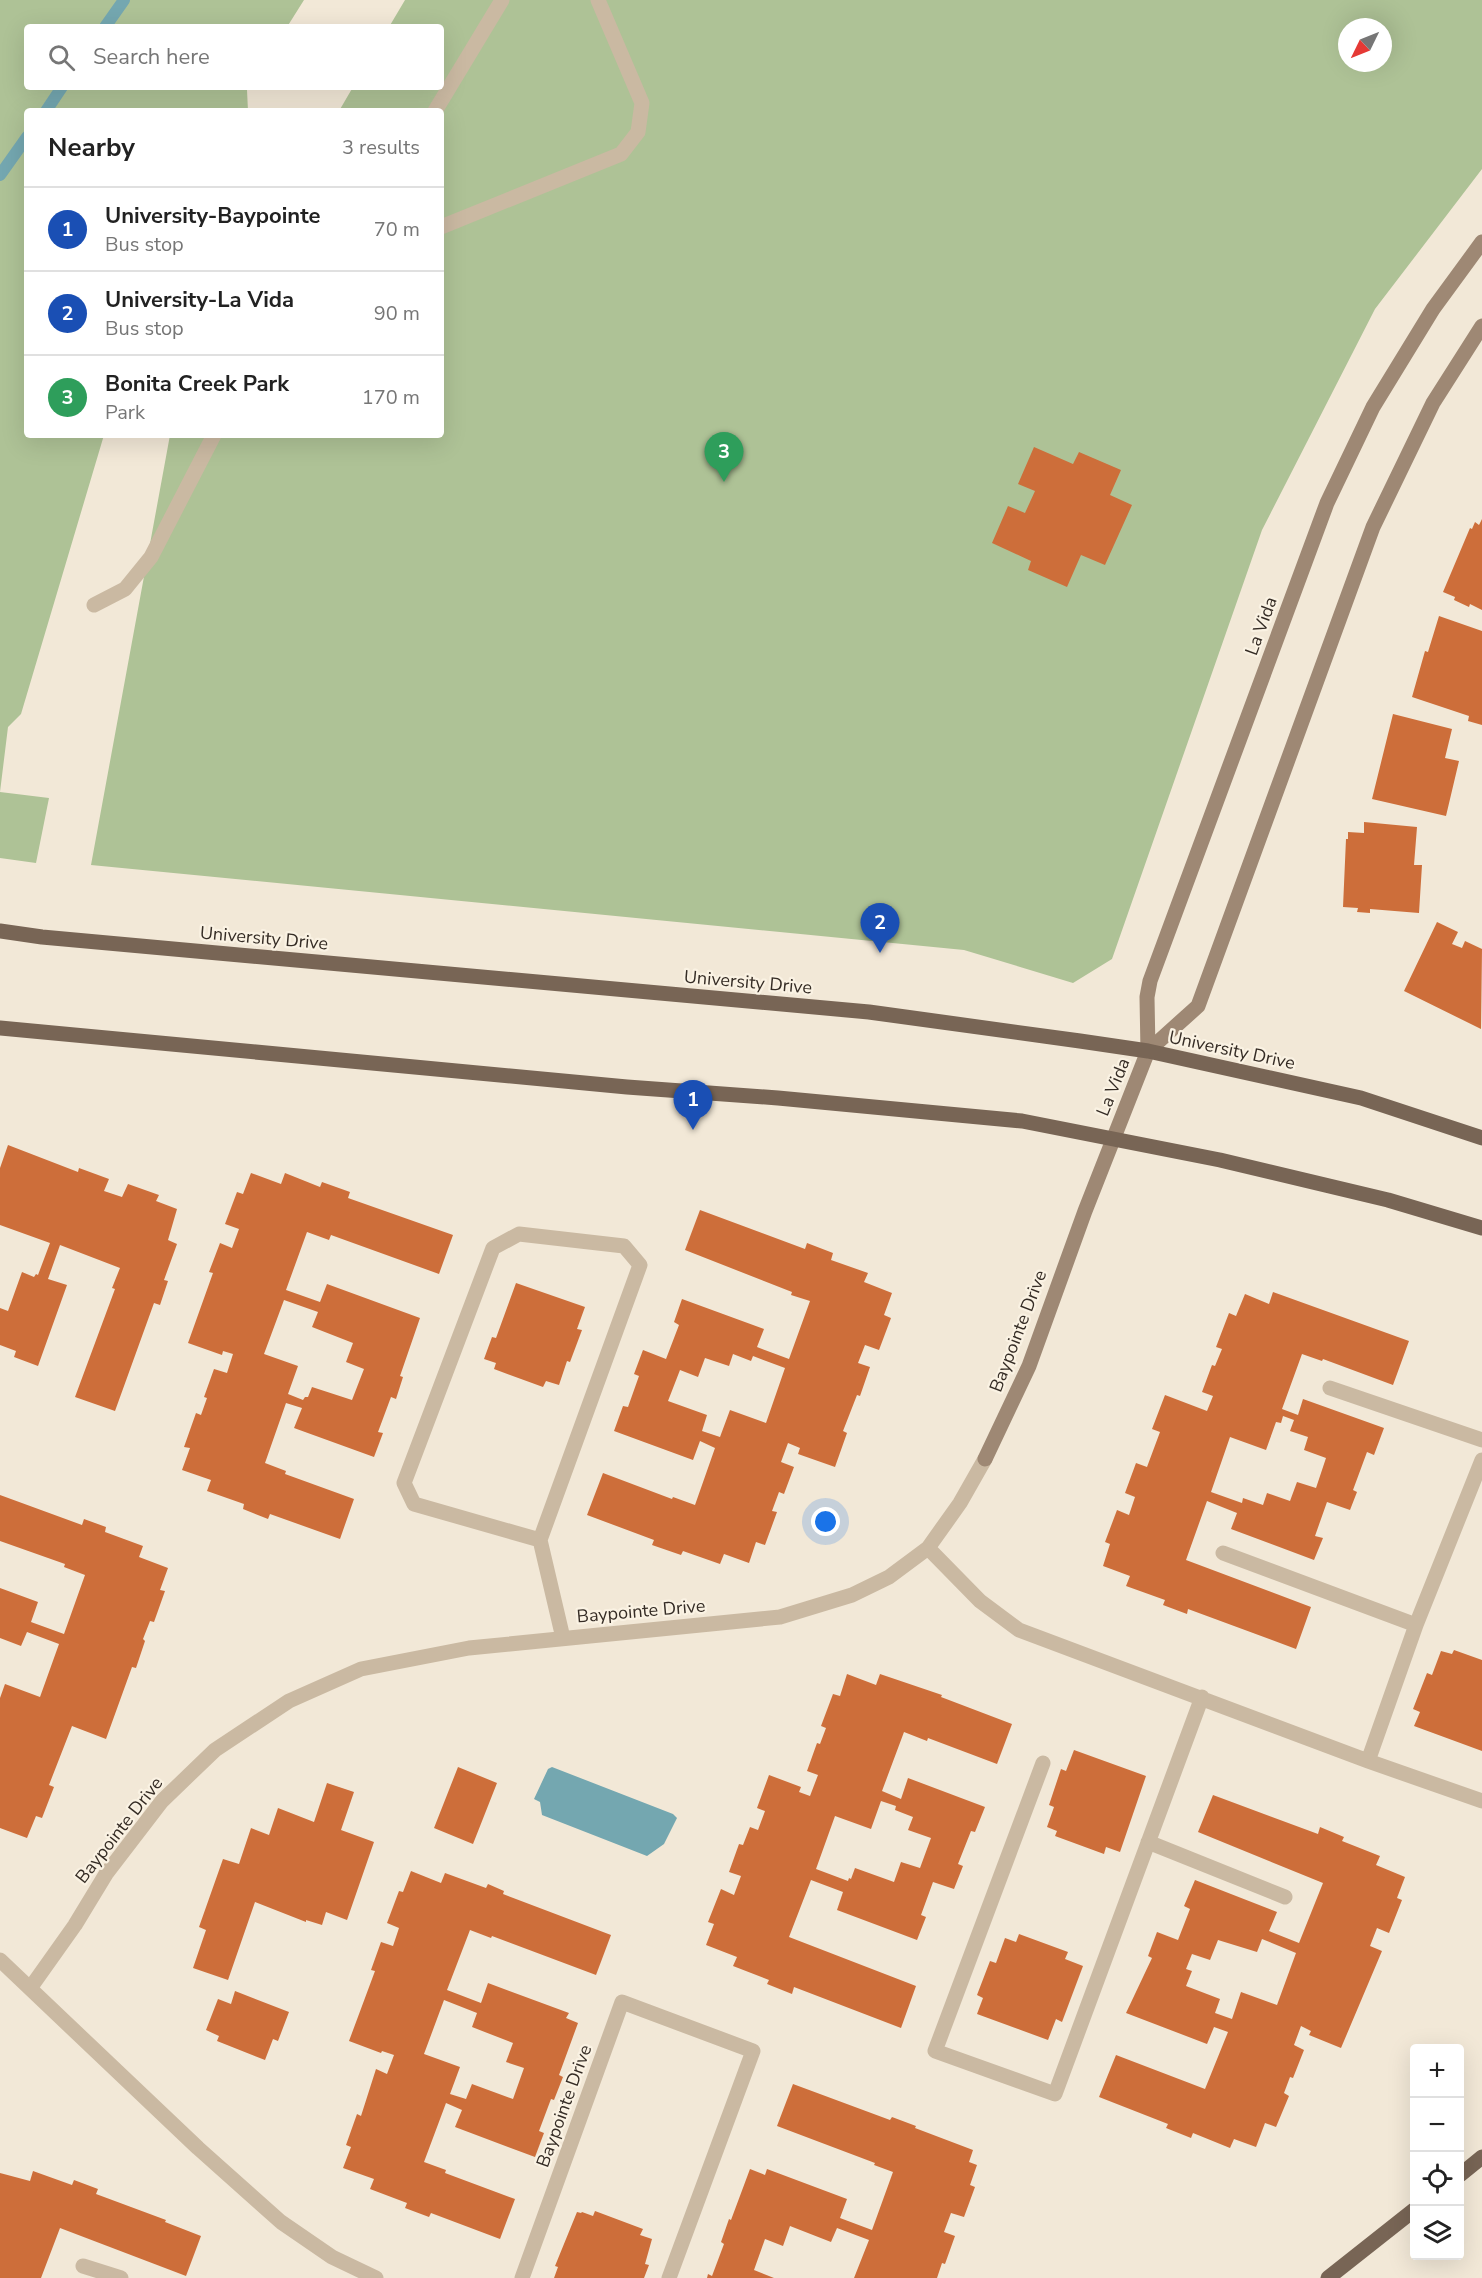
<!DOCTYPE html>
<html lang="en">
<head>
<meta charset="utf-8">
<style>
	body { margin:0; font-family:"Nunito Sans",sans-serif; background:#f6f6f6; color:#222 }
	.controls { position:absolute; right:18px; bottom:18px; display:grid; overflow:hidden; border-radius:6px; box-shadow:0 6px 24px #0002 }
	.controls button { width:54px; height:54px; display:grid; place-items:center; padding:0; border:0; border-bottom:2px solid #e0e0e0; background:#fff; color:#222; font:30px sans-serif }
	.compass { position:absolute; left:1338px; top:18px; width:54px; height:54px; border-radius:50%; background:#fff; box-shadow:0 6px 24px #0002; rotate:227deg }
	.you { position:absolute; left:826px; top:1522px; width:21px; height:21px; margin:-15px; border:4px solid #fff; border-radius:50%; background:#1a73e8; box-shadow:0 0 0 9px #1a73e833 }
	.badge { display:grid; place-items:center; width:39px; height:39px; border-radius:50%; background:#d93025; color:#fff; font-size:20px; font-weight:700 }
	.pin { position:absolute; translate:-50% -50px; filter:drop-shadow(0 2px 3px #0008) }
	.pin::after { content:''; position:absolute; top:32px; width:21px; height:18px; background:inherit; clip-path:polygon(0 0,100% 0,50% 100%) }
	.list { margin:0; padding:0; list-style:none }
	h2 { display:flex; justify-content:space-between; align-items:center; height:78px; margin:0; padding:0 24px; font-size:26px }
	h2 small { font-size:20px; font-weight:400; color:#767676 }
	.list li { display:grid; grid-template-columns:39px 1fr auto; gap:18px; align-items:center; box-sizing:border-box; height:84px; padding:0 24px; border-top:2px solid #e0e0e0 }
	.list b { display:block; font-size:22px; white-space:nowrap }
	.list p { margin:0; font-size:20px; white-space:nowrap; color:#767676 }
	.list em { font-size:20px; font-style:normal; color:#767676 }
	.icon { flex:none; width:33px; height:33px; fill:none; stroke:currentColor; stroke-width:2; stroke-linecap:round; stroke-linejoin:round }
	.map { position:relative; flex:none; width:1482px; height:2278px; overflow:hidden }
	.search { position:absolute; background:#fff; box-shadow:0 6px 24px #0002; left:24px; top:24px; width:420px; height:66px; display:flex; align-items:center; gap:15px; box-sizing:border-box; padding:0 21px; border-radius:6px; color:#767676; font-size:22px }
	.panel { position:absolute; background:#fff; box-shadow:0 6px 24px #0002; left:24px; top:108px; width:420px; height:330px; border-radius:6px }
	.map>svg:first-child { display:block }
</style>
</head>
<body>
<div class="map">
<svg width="1482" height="2278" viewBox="0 0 1482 2278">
	<rect width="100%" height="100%" fill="#f2e8d7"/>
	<path fill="#aec296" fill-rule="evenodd" d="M0 0H304L287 27H27V87H249L247 90 248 111H27V435H104L21 714 8 727 0 792 49 798 36 863 0 858Z
		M405 0H1482V169L1375 309 1262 530 1112 959 1073 983 964 950 91 865 170 435H441V111H339L353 87H441V27H389ZM1347 27H1383V63H1347Z"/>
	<path fill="#74a7b0" d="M552 1767 673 1814 677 1818 664 1844 647 1856 542 1815 540 1802 534 1799 548 1769Z"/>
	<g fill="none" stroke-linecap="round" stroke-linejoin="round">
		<path stroke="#74a7b0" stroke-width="12" d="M105 27 124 0
			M46 111 62 87
			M0 175 27 137"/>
	</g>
	<path fill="#cd6e3a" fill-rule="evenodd" d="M1034 447 1073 464 1079 452 1121 470 1110 495 1132 505 1105 565 1081 555 1067 587 1028 570 1031 561 992 543 1008 506 1025 513 1035 491 1018 484Z
		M1482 519V610L1470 604 1469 607 1454 600 1455 597 1443 592 1470 528 1472 529 1475 522 1479 525Z
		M1439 616 1482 631V725L1468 721 1469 716 1412 697 1425 651 1428 652Z
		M1393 714 1452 729 1445 758 1459 761 1446 816 1372 799Z
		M1364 822 1417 827 1414 865H1422L1419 913 1370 909V913L1357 912 1358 908 1343 907 1346 839H1348V832L1364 833Z
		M1437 922 1458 932 1452 944 1462 948 1465 941 1482 949 1481 1029 1404 991Z
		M8 1145 78 1172 79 1168 109 1179 104 1191 122 1197 128 1184 159 1195 156 1201 177 1209 168 1240 177 1244 164 1280 168 1281 160 1305 154 1303 115 1411 75 1397 115 1289 112 1288 120 1268 60 1245 48 1279 67 1285 38 1366 14 1357 16 1351 0 1345V1308L8 1311 22 1272 34 1277 36 1274 38 1275 50 1243 0 1225V1168Z
		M251 1173 281 1184 285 1173 320 1187 322 1182 350 1192 348 1198 453 1235 439 1274 331 1235 329 1240 307 1232 286 1290 320 1302 327 1284 420 1318 400 1376 403 1377 396 1399 391 1397 378 1432 383 1433 374 1457 294 1428 302 1408 286 1403 265 1463 286 1471 285 1474 354 1499 340 1539 270 1514 268 1519 243 1509 244 1504 207 1491 211 1480 182 1470 190 1448 184 1447 196 1413 201 1415 207 1398 204 1397 214 1369 227 1373 233 1354 223 1351 222 1355 188 1343 213 1273 209 1272 220 1243 232 1248 239 1229 225 1224 237 1192 243 1194ZM284 1300 318 1312 312 1327 353 1343 346 1362 364 1369 352 1400 312 1387 308 1397H305L303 1400 288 1394 298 1366 264 1354Z
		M700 1210 805 1249 807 1243 833 1253 831 1260 868 1273 864 1282 892 1293 884 1315 891 1318 879 1350 865 1345 858 1363 870 1367 860 1396 857 1395 843 1431 847 1433 835 1467 798 1454 800 1448 788 1443 781 1462 794 1467 784 1494 779 1492 772 1511 777 1512 765 1545 756 1542 749 1563 724 1554 720 1564 683 1551 681 1555 652 1545 654 1540 587 1515 603 1473 672 1499 673 1497 695 1505 715 1448 700 1441 693 1460 614 1431 623 1406 628 1407 639 1376 634 1374 643 1350 666 1359 679 1325 674 1322 682 1299 764 1329 757 1347 789 1359 810 1301 791 1295 792 1292 685 1250ZM733 1354 751 1361 753 1356 785 1368 766 1423 730 1410 720 1437 702 1431 707 1415 668 1401 680 1370 698 1377 705 1358 729 1366Z
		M516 1283 585 1307 577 1329 582 1330 570 1362 567 1361 559 1385 546 1381 543 1387 494 1369 496 1363 484 1359 492 1337 496 1338Z
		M1273 1292 1409 1341 1393 1385 1323 1359 1322 1361 1302 1354 1282 1409 1298 1415 1303 1399 1384 1428 1374 1455 1367 1452 1353 1490 1357 1492 1350 1510 1327 1502 1315 1536 1323 1538 1314 1560 1231 1529 1237 1513 1207 1501 1186 1560 1311 1607 1296 1649 1188 1609 1187 1614 1163 1605 1165 1600 1126 1586 1130 1576 1103 1566 1110 1544 1105 1542 1117 1510 1129 1515 1135 1497 1125 1493 1136 1463 1147 1467 1160 1432 1152 1429 1165 1395 1207 1411 1213 1396 1202 1392 1212 1365 1215 1366 1222 1349 1216 1347 1229 1313 1236 1316 1245 1294 1269 1304ZM1283 1416 1294 1420 1290 1431 1308 1437 1304 1450 1326 1458 1316 1488 1297 1482 1290 1501 1267 1493 1263 1505 1243 1498 1242 1503 1211 1492 1230 1437 1266 1450 1276 1422 1281 1423Z
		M0 1495 82 1525 84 1519 106 1527 105 1532 143 1546 139 1557 168 1568 160 1590 165 1591 154 1622 150 1621 143 1639 145 1641 136 1668 132 1667 106 1739 72 1726 49 1785 54 1787 42 1818 36 1816 27 1838 0 1828V1698L5 1684 40 1697 59 1644 27 1632 21 1646 0 1638V1588L38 1602 31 1622 64 1634 85 1575 64 1567 65 1564 0 1541Z
		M1454 1650 1482 1660V1751L1414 1726 1420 1712 1413 1709 1427 1673 1432 1675 1441 1651 1452 1654Z
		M847 1674 876 1685 880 1674 942 1695 941 1697 1012 1724 997 1764 928 1738 927 1741 904 1732 882 1791 901 1799 908 1778 985 1807 975 1832 971 1831 958 1864 963 1866 954 1889 933 1882 921 1915 926 1917 917 1940 837 1910 843 1892 811 1880 789 1937 916 1986 901 2028 794 1987 792 1994 767 1984 769 1980 733 1966 737 1957 706 1945 714 1924 708 1922 721 1889 734 1895 741 1876 729 1872 739 1844 743 1845 750 1827 758 1830 765 1811 757 1808 769 1775 801 1787 799 1792 810 1796 818 1775 807 1771 817 1743 820 1744 826 1728 821 1726 833 1694 840 1696ZM881 1801 896 1806 895 1810 913 1817 908 1830 931 1838 920 1868 901 1862 894 1882 855 1868 851 1879 849 1878 848 1881 816 1869 835 1816 871 1829Z
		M1074 1750 1146 1776 1120 1852 1106 1847 1104 1854 1055 1836 1057 1831 1047 1827 1054 1807 1049 1805 1061 1769 1066 1771Z
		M458 1767 497 1783 473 1844 434 1828Z
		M327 1783 354 1792 341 1830 374 1842 347 1920 326 1912 322 1925 306 1920V1922L255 1902 228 1980 193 1968 206 1930 199 1927 223 1859 239 1864 251 1828 269 1835 278 1808 314 1822Z
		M1213 1795 1318 1834 1320 1827 1344 1837 1342 1841 1380 1856 1376 1865 1405 1877 1397 1898 1402 1900 1389 1933 1377 1928 1370 1946 1382 1951 1341 2048 1309 2035 1311 2031 1301 2026 1294 2045 1304 2050 1293 2078 1290 2077 1284 2093 1289 2096 1276 2127 1265 2123 1256 2147 1234 2139 1230 2148 1193 2133 1191 2138 1166 2128 1168 2124 1099 2097 1116 2055 1205 2089 1228 2032 1214 2027 1207 2044 1126 2013 1152 1958 1148 1956 1157 1932 1178 1940 1190 1909 1184 1906 1195 1880 1277 1912 1269 1931 1299 1943 1323 1883 1198 1832ZM1262 1939 1296 1953 1277 2005 1241 1992 1232 2019 1215 2013 1220 1999 1186 1986 1192 1971 1186 1969 1192 1954 1210 1960 1218 1940 1257 1952Z
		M411 1871 441 1883 445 1873 486 1888 488 1884 504 1891 503 1894 611 1935 596 1975 492 1936 491 1938 470 1930 447 1990 481 2003 488 1983 569 2013 566 2018 578 2023 559 2075 563 2077 554 2100 551 2099 539 2131 544 2133 535 2157 455 2127 462 2110 446 2103 424 2162 446 2170 445 2173 515 2199 500 2239 431 2213 429 2217 405 2208 407 2203 370 2189 374 2179 343 2168 351 2147 346 2145 357 2114 361 2116 376 2069 387 2074 394 2055 382 2051 381 2053 349 2041 375 1971 371 1970 381 1942 393 1946 399 1928 387 1923 399 1891 403 1892ZM444 2000 477 2013 472 2027 513 2043 506 2062 524 2068 513 2099 472 2084 466 2099 450 2094 460 2067 424 2054Z
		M1019 1934 1068 1952 1065 1959 1083 1966 1062 2022 1056 2019 1048 2040 977 2014 983 1998 977 1995 990 1961 996 1963 1005 1938 1016 1942Z
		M235 1991 289 2012 278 2041 273 2039 265 2060 217 2041 219 2036 206 2030 218 1999 231 2004Z
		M793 2084 890 2120 892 2117 916 2126 915 2128 973 2150 969 2162 977 2165 970 2185 975 2187 964 2217 951 2213 944 2232 955 2236 945 2264 942 2263 937 2278H854L869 2240 837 2228 831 2242 790 2226 783 2246 765 2239 754 2270 774 2278H707L708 2274 712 2276 724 2244 721 2242 729 2219 731 2220 750 2169 765 2175 767 2169 847 2199 840 2218 872 2230 893 2172 874 2165 875 2163 777 2126Z
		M33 2171 72 2185 74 2180 98 2189 96 2194 166 2220 165 2222 201 2236 186 2276 60 2228 41 2278H0V2173L30 2181Z
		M595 2211 643 2229 640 2235 652 2239 645 2264 649 2265 644 2278H554L558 2267 555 2266 577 2212 581 2213 582 2212 593 2216Z"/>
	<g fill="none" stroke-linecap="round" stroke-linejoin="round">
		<path stroke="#cab9a2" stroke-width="15" d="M435 111 502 0
			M441 227 621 154 638 132 642 103 598 0
			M94 605 125 589 151 557 214 435
			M1330 1388 1482 1440
			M540 1540 414 1504 404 1483 493 1248 519 1234 624 1246 640 1265 540 1540 563 1638
			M928 1548 980 1601 1019 1630 1368 1761 1482 1801
			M1223 1553 1416 1625
			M1368 1761 1416 1625 1482 1460
			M1043 1763 935 2051 1055 2094 1202 1697
			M1148 1842 1285 1897
			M0 1960 198 2148 281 2222 332 2257 376 2278
			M31 1987 75 1925 106 1874 162 1801 215 1750 289 1701 361 1669 469 1648 780 1617 852 1595 889 1577 928 1548 960 1503 985 1459
			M83 2266 121 2278
			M522 2278 622 2002 753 2051 669 2278"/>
		<path stroke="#9e8874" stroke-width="15" d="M1148 1051 1198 1006 1373 527 1433 403 1482 326
			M985 1459 1029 1366 1085 1211 1148 1051 1147 997 1150 981 1327 503 1373 407 1433 309 1482 242"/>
		<path stroke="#786555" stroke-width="15" d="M0 931 42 937 869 1012 1080 1041 1148 1051 1361 1098 1482 1138
			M0 1028 627 1087 778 1098 1022 1121 1220 1160 1388 1200 1482 1228
			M1460 2175 1482 2157
			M1328 2278 1414 2210"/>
	</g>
	<g text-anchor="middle" stroke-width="4.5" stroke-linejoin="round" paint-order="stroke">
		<g font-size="18" fill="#352c25" stroke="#faf2e3">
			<text transform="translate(1261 626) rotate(-70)" y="6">La Vida</text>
			<text transform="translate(264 938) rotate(5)" y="6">University Drive</text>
			<text transform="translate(748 982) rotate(5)" y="6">University Drive</text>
			<text transform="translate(1232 1050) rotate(12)" y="6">University Drive</text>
			<text transform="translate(1113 1087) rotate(-68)" y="6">La Vida</text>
			<text transform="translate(1018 1331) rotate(-69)" y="6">Baypointe Drive</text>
			<text transform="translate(641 1611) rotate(-5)" y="6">Baypointe Drive</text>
			<text transform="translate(119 1830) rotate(-52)" y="6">Baypointe Drive</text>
			<text transform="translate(564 2106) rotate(-70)" y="6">Baypointe Drive</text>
		</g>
	</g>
</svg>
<div class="controls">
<button>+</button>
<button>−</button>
<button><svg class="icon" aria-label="locate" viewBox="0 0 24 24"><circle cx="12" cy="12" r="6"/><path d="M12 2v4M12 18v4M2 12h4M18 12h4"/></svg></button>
<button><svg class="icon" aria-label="layers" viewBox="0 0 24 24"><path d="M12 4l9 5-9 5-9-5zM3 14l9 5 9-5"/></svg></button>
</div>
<svg class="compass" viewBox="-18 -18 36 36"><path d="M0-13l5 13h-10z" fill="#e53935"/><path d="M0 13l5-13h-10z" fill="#767676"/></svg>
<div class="you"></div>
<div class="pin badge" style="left:693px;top:1130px;background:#1a4fb4">1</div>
<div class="pin badge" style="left:880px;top:953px;background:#1a4fb4">2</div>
<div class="pin badge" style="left:724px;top:482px;background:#2e9e5b">3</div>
<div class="search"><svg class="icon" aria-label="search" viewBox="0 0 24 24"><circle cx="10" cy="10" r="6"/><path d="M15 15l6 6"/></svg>Search here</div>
<section class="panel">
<h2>Nearby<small>3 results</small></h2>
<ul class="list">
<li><span class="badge" style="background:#1a4fb4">1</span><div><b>University-Baypointe</b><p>Bus stop</p></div><em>70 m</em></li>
<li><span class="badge" style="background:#1a4fb4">2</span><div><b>University-La Vida</b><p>Bus stop</p></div><em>90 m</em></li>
<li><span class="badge" style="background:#2e9e5b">3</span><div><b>Bonita Creek Park</b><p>Park</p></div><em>170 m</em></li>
</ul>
</section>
</div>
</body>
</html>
